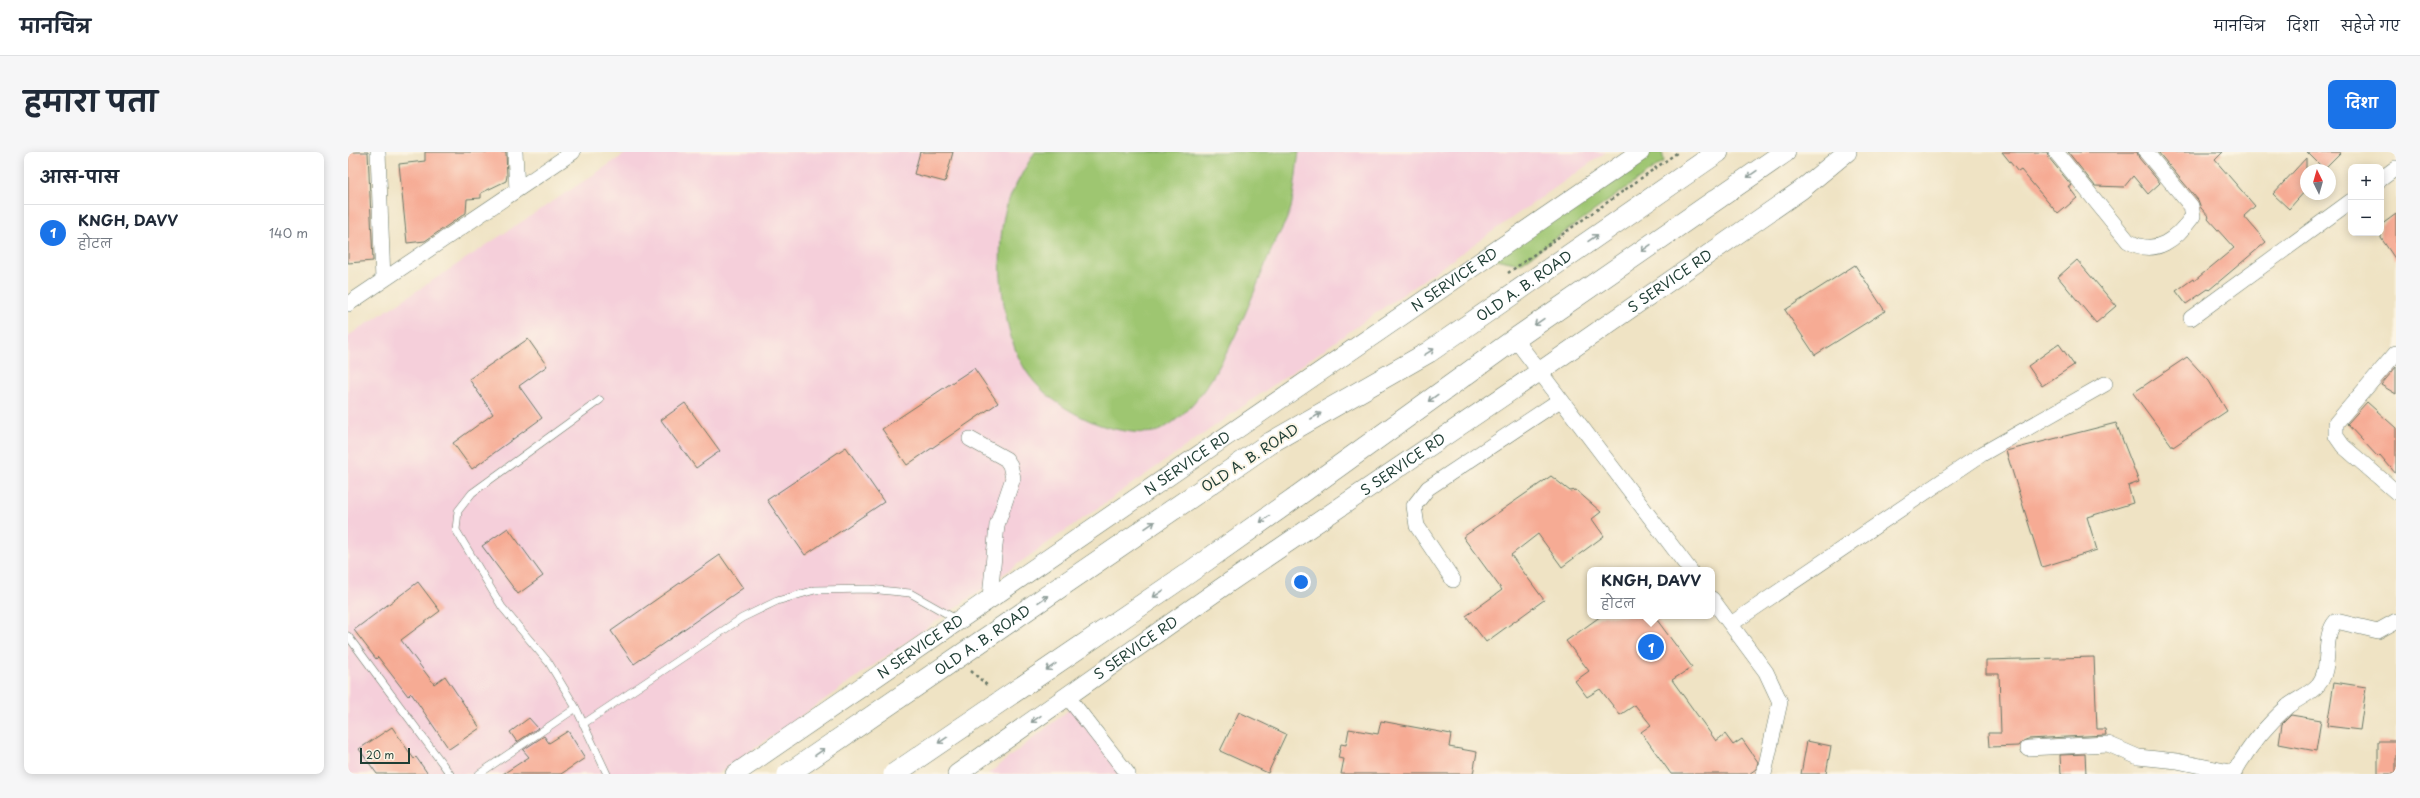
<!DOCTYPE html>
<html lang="hi">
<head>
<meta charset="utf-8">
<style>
	body { margin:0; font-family:"Playpen Sans","Playpen Sans Deva",sans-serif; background:#f6f6f7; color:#1f2937 }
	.controls { position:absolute; right:12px; top:12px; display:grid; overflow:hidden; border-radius:8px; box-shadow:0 2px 10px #0003 }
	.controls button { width:36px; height:36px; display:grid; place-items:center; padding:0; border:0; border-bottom:1px solid #e0e1e3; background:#fff; color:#1f2937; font:20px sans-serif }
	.compass { position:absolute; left:1952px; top:12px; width:36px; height:36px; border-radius:50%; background:#fff; box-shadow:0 2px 10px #0003; rotate:355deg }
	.scale { position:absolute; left:12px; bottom:10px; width:50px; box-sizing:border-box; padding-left:4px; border:2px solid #1f3d34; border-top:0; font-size:11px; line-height:14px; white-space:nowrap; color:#1f3d34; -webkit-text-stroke:3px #fcf5e5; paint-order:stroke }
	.you { position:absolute; left:953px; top:430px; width:14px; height:14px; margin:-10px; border:3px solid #fff; border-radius:50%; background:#1a73e8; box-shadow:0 0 0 6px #1a73e833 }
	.badge { display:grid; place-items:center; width:26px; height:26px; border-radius:50%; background:#1a73e8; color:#fff; font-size:13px; font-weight:700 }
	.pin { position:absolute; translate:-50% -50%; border:2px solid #fff; box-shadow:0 1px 4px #0006 }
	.popup { position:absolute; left:1239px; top:415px; width:128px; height:52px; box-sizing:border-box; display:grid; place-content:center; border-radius:8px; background:#fff; filter:drop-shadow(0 1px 3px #0005); font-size:13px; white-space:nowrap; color:#747a83 }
	.popup b { font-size:15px; color:#1f2937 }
	.popup::after { content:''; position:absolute; left:50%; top:100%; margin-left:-8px; border:8px solid transparent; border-top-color:#fff }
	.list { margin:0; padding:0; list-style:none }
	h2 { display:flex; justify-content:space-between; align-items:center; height:52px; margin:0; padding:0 16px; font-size:17px }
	h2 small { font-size:13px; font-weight:400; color:#747a83 }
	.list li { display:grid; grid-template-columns:26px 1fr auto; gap:12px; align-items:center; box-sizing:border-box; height:56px; padding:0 16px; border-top:1px solid #e0e1e3 }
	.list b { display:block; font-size:15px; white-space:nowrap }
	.list p { margin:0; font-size:13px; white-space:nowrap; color:#747a83 }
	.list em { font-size:13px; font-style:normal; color:#747a83 }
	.map { position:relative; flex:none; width:2048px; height:622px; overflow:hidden; border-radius:8px }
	header { display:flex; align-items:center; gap:24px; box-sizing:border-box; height:56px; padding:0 20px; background:#fff; border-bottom:1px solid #e0e1e3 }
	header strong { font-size:19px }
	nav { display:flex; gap:22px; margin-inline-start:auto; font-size:14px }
	.intro { display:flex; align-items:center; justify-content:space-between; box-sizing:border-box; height:96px; padding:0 24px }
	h1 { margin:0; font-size:28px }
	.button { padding:10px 18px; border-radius:8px; background:#1a73e8; color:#fff; font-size:14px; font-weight:700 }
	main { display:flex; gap:24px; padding:0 24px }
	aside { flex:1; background:#fff; border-radius:8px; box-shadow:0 2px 10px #0003 }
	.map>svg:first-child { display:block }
</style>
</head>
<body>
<header>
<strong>मानचित्र</strong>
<nav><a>मानचित्र</a><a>दिशा</a><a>सहेजे गए</a></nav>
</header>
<div class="intro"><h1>हमारा पता</h1><a class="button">दिशा</a></div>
<main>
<aside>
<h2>आस-पास<small></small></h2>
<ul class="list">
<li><span class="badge">1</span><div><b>KNGH, DAVV</b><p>होटल</p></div><em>140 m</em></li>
</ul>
</aside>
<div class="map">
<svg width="2048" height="622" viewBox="0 0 2048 622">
	<rect width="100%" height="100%" fill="#fcf5e5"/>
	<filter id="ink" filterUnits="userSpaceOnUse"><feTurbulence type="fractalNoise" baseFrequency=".025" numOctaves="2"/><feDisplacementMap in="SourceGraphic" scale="8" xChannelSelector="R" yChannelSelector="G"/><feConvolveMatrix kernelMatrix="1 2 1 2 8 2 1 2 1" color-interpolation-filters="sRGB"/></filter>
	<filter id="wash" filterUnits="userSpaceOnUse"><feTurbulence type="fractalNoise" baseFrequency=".012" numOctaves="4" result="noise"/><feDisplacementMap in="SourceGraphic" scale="16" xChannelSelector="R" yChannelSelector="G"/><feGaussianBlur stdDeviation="0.9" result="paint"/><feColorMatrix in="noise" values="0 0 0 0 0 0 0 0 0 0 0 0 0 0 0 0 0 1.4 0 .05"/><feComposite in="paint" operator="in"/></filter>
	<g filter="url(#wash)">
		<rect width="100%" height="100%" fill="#efe3c4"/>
		<path fill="#f5cfda" d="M280 0H1258L370 622H0V184Z
			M727 553 780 622H640Z"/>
		<path fill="#9ec671" stroke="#5e8252" d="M687 0H951C948 18 947 38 943 56 938 72 928 86 922 101 900 154 867 251 812 278 798 285 761 277 747 271 718 259 689 240 674 212 653 175 645 90 660 50 667 33 677 16 687 0Z
			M1292 0H1314L1316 9 1172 112 1138 105Z"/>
		<g id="blocks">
			<path fill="#f6ab94" d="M0 0H20L25 109 0 111Z
				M77 0H158L159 24 158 29 133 41V46L119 47 118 61 77 89 59 91 51 12 77 9Z
				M572 0H605L597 30 566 22Z
				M1654 0H1699L1701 6 1724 34H1720L1729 46 1710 62 1673 18 1670 20Z
				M1720 0H1789L1791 6 1812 31 1800 42 1785 24 1776 35 1747 34Z
				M1810 0H1875L1867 8 1907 54 1896 64 1918 90 1861 138 1860 137 1838 152 1828 139 1845 127 1846 129 1886 96 1860 67 1861 65 1853 56 1850 48Z
				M1959 0H1993L1976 17Z
				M1958 6V38L1941 57 1925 42Z
				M2048 62V108L2033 86V73Z
				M1729 108 1768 154 1748 171 1710 125Z
				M1507 113 1537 159 1467 203 1437 158Z
				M180 187 199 214 171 234 194 266 124 317 105 291 145 262 121 227Z
				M1711 192 1726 213 1694 234 1680 214Z
				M1839 205 1861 229 1879 259 1825 295 1785 241Z
				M2048 215V242L2033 233Z
				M626 216 650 251 559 313 534 277Z
				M2019 250 2048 276V322L2032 303 2030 305 1999 272Z
				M337 251 372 299 348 316 313 268Z
				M1768 271 1791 330 1780 334 1785 351 1739 365 1749 398 1694 415 1658 299Z
				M498 295 536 350 457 403 419 348Z
				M1203 324 1222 339 1228 338 1253 360 1244 367 1256 384 1214 415 1190 382 1163 403 1196 448 1138 490 1118 464 1154 438 1115 385Z
				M160 376 195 424 170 442 134 394Z
				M372 403 395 436 286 512 263 479Z
				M70 430 92 459 53 488 86 532 97 524 132 576 101 597 63 541 60 544 30 505 28 507 6 478Z
				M1253 464H1306L1344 515 1324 528 1368 589 1377 582 1385 593 1394 587 1410 610 1408 617 1401 622H1323L1293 580 1303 573 1287 553 1272 563 1252 537 1239 545 1227 529 1241 519 1218 489Z
				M1746 505 1749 577H1757L1758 583 1680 587 1675 589 1671 594 1641 595 1640 581H1653L1651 522H1638V508Z
				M1986 530 2018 535 2012 578 1979 574Z
				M891 560 938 582 920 621 872 599Z
				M1943 563 1973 568 1968 599 1931 592 1934 572Z
				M181 566 190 576 169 590 162 580Z
				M1033 569 1103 582 1101 595 1129 600 1125 622H993L996 607 990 606 993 592 998 593 1001 577 1030 582Z
				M44 575 66 607 68 605 80 622H29L11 597Z
				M220 579 237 606 213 622H155L181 605 175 598 196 584 201 591Z
				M1459 589 1483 594 1478 622H1453Z
				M2030 589H2048V622H2030Z
				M1737 602 1738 622H1713L1712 603Z"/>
		</g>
	</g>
	<g filter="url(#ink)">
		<use href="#blocks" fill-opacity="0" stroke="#687766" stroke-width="1"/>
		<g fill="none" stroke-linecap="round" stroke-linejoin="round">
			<defs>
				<path id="service" d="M252 248 124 341 110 359 108 378 154 455 201 511 228 556 259 622
					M0 484 102 622
					M235 572 394 466 429 449 467 438 521 437 562 441 608 467
					M131 622 228 556"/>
				<path id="minor" d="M30 0 35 128
					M167 0 169 38
					M1708 0 1780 89C1808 106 1829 86 1845 64L1843 54 1798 0
					M2033 27 2048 16
					M0 152 225 0
					M1843 166 2003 49
					M1167 187 1342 418
					M2048 201 1988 271V284L1995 294 2048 340
					M622 287 658 307 662 313 665 326 649 373 642 445
					M1105 428 1069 374 1066 354 1080 336 1212 248
					M1364 447 1418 520 1432 550 1416 622
					M1383 472 1634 302 1757 232
					M719 544 780 622
					M1680 596 1760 592 1790 605 1829 609 1886 621C1899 597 1919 573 1940 554 1949 547 1962 542 1970 533 1985 515 1973 486 1988 469L2030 479 2048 469"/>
				<g id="tertiary">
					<path id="s1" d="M387 622 1292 0"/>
					<path id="s2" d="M609 622 873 436 1191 220 1453 38 1499 0"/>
				</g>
				<g id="secondary">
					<path id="s3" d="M922 291 1081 200 1370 0"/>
					<path d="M948 345 1167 187 1437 0"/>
				</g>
			</defs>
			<use href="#service" stroke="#687766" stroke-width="8"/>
			<use href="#minor" stroke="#687766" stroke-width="16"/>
			<use href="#tertiary" stroke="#687766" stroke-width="20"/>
			<use href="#secondary" stroke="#687766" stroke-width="22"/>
			<path stroke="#687766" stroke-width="2.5" stroke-dasharray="3 3" stroke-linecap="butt" d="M1160 121 1330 0
				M623 519 640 534"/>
			<use href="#service" stroke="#fff" stroke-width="7"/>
			<use href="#minor" stroke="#fff" stroke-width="15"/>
			<use href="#tertiary" stroke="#fff" stroke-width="19"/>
			<use href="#secondary" stroke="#fff" stroke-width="21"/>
			<defs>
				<g id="secondary-bridge">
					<path id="s4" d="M440 622 922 291"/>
					<path d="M546 622 842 420 948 345"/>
				</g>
			</defs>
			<use href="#secondary-bridge" stroke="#687766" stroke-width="22" stroke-linecap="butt"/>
			<use href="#secondary-bridge" stroke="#fff" stroke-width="21"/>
		</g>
		<defs><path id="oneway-shaft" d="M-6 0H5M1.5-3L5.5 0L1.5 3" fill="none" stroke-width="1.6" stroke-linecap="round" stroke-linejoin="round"/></defs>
		<g stroke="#8f9e9a">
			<use href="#oneway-shaft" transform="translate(1404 22) rotate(145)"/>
			<use href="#oneway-shaft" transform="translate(1245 86) rotate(-35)"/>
			<use href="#oneway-shaft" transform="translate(1298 96) rotate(145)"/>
			<use href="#oneway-shaft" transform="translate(1191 170) rotate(145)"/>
			<use href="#oneway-shaft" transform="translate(1081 200) rotate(-32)"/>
			<use href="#oneway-shaft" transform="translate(1085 246) rotate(144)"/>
			<use href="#oneway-shaft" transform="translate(968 264) rotate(-30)"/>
			<use href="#oneway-shaft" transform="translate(917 367) rotate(145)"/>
			<use href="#oneway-shaft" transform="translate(802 373) rotate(-35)"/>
			<use href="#oneway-shaft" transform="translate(810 442) rotate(146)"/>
			<use href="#oneway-shaft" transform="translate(695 447) rotate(-35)"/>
			<use href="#oneway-shaft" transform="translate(703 515) rotate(146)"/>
			<use href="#oneway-shaft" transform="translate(688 567) rotate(145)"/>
			<use href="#oneway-shaft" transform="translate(595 588) rotate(146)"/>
			<use href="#oneway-shaft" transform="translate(472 600) rotate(-35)"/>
		</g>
	</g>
	<g text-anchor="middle" stroke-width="4" stroke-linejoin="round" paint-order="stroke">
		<g font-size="14" fill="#1f3d34" stroke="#fcf5e5">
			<text dy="5" stroke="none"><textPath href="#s1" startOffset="873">N SERVICE RD</textPath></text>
			<text dy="5" stroke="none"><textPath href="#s2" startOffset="867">S SERVICE RD</textPath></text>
			<text dy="5" stroke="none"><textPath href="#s3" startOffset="299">OLD A. B. ROAD</textPath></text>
			<text transform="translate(902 306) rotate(-33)" y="5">OLD A. B. ROAD</text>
			<text dy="5" stroke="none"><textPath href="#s1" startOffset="549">N SERVICE RD</textPath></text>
			<text dy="5" stroke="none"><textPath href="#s2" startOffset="543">S SERVICE RD</textPath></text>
			<text dy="5" stroke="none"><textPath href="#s4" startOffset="236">OLD A. B. ROAD</textPath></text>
			<text dy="5" stroke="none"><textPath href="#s1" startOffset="225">N SERVICE RD</textPath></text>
			<text dy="5" stroke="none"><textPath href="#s2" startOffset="219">S SERVICE RD</textPath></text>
		</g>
	</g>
</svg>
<div class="controls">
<button>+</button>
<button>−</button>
</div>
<svg class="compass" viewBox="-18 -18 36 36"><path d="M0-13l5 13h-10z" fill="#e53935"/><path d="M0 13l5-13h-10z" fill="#747a83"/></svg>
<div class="scale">20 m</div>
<div class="you"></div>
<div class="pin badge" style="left:1303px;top:495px">1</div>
<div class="popup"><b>KNGH, DAVV</b>होटल</div>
</div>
</main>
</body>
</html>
